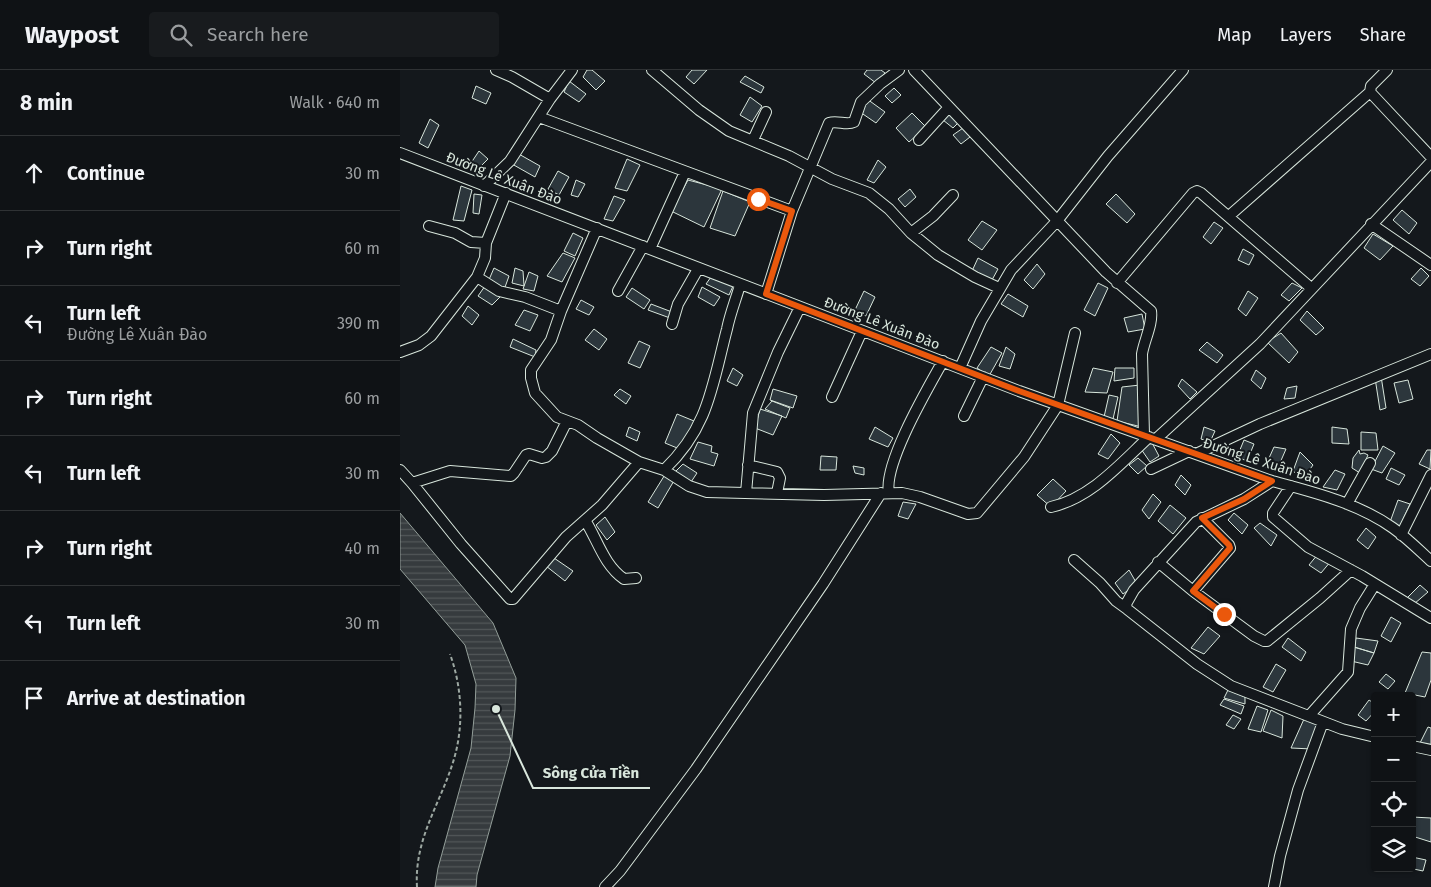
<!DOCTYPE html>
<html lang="en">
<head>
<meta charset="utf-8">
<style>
	body { margin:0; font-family:"Fira Sans",sans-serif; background:#181b1e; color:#f1f3f6 }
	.controls { position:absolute; right:15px; bottom:15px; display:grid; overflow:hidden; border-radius:5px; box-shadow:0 1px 4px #0004 }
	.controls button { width:45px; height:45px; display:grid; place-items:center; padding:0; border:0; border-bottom:1px solid #2f3234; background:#0f1215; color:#f1f3f6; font:25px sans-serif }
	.stop { position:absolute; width:15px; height:15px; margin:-11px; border:4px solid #ea580c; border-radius:50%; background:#fff }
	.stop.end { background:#ea580c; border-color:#fff; box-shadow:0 1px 5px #0008 }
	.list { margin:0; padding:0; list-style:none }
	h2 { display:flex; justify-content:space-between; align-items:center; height:65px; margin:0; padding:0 20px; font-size:21px }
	h2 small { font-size:16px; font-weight:400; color:#9b9ea0 }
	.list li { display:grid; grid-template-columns:32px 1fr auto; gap:15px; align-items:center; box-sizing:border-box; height:75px; padding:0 20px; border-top:1px solid #2f3234 }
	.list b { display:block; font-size:19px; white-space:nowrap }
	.list p { margin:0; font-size:16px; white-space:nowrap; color:#9b9ea0 }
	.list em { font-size:16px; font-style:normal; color:#9b9ea0 }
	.icon { flex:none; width:28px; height:28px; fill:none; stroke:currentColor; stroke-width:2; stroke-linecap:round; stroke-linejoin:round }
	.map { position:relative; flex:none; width:1031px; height:817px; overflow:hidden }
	header { display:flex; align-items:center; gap:30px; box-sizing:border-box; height:70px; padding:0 25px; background:#0f1215; border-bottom:1px solid #2f3234 }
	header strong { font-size:24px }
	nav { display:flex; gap:28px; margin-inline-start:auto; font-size:18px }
	.search { width:350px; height:45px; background:#181b1e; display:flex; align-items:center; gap:12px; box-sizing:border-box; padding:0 18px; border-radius:5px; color:#9b9ea0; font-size:19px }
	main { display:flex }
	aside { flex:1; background:#0f1215 }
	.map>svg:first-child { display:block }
</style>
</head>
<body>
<header>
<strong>Waypost</strong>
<div class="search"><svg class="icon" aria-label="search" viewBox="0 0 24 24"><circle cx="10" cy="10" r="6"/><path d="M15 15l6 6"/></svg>Search here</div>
<nav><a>Map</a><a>Layers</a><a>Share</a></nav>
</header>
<main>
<aside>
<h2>8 min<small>Walk · 640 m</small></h2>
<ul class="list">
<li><svg class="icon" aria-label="ahead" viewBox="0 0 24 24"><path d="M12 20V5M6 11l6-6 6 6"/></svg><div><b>Continue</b></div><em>30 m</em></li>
<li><svg class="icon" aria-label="right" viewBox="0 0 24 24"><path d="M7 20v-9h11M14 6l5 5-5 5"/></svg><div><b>Turn right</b></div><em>60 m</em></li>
<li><svg class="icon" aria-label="left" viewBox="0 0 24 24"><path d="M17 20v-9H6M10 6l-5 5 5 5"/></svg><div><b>Turn left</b><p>Đường Lê Xuân Đào</p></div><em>390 m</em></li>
<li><svg class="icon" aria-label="right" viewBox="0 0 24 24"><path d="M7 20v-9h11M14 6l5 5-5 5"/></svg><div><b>Turn right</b></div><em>60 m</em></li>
<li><svg class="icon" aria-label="left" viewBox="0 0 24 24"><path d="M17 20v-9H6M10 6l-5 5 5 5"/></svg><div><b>Turn left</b></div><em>30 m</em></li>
<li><svg class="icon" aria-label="right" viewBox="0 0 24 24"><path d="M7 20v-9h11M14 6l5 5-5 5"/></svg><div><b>Turn right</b></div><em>40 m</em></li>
<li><svg class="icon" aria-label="left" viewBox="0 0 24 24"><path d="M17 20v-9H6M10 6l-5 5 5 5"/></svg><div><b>Turn left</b></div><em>30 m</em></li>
<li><svg class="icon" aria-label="arrive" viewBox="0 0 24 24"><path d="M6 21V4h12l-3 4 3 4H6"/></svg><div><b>Arrive at destination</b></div></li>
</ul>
</aside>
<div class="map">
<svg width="1031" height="817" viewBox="0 0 1031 817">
	<defs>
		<pattern id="water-rules" width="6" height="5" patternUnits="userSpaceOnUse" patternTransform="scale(1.25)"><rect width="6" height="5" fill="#363b3e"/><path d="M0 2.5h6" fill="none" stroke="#525759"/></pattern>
	</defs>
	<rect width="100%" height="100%" fill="#14181c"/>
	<path fill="url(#water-rules)" stroke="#939e99" d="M0 443 93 553 116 608 115 640 110 686 77 805 76 817H35L38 798 71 678 75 638 76 614 65 575 0 499Z"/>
	<path fill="#2c363c" stroke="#d8e6dc" d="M187 0H192L205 11 196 20 183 7Z
		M292 0H307L294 14 286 7Z
		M467 0H481L485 3 476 13 464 4Z
		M345 6 364 17 361 23 340 12Z
		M169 11 186 24 179 32 164 22Z
		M76 16 91 23 86 34 72 28Z
		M494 18 501 25 492 33 485 26Z
		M350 27 362 36 352 52 340 45Z
		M467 29 485 42 476 53 460 42Z
		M550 42 561 50 553 58 543 50Z
		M512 43 526 57 509 72 496 58Z
		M30 49 39 55 28 78 19 73Z
		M563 58 570 67 561 74 553 65Z
		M79 81 88 89 78 99 71 93Z
		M117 83 140 96 135 107 112 94Z
		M227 89 240 95 227 121 215 118Z
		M478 90 486 97 474 113 467 110Z
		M158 101 169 107 159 125 148 119Z
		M176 110 185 114 178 127 171 125Z
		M288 110 322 119 304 157 271 141Z
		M61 116 72 120 64 151 53 150Z
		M510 119 516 127 505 137 498 129Z
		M323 121 350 132 335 166 310 158Z
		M74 124 82 125 79 144 73 143Z
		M716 124 735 144 727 153 706 134Z
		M214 126 225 130 213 151 204 149Z
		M1002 140 1017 153 1009 164 993 150Z
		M582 151 597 160 582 180 568 170Z
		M814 152 823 158 811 174 803 167Z
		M173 163 183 168 175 186 164 181Z
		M973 164 993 176 980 190 964 178Z
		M843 179 854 185 849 195 838 190Z
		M163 183 175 188 162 212 147 206Z
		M578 188 598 199 592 210 572 201Z
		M637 194 645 204 633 219 624 210Z
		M94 198 109 206 104 220 88 212Z
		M115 198 123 201 124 216 112 213Z
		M1021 198 1029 206 1020 216 1011 209Z
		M129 202 138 206 134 221 123 219Z
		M311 207 333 216 329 225 306 214Z
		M698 213 708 218 695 246 684 240Z
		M892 213 902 218 889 231 881 225Z
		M85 216 101 226 92 235 78 226Z
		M302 217 320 227 314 236 298 227Z
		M232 218 250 230 244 239 226 227Z
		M464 221 475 227 466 246 455 240Z
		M848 221 858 228 846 246 838 239Z
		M608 224 628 236 623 247 601 234Z
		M181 230 194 237 189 245 176 239Z
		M251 234 272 242 270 248 248 240Z
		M68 236 79 245 72 255 62 246Z
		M124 240 138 245 130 261 115 255Z
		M907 241 924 258 916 265 900 250Z
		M742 244 745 259 728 262 724 248Z
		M194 259 207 269 199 280 185 270Z
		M881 263 898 282 889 293 867 272Z
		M113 269 136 280 135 287 110 277Z
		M239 271 250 276 240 298 228 293Z
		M807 272 823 285 817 293 799 280Z
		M591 277 602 283 589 306 577 298Z
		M606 277 615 284 610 299 599 296Z
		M333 298 343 305 337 316 327 311Z
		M693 298 713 302 707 323 685 322Z
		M715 298H734V308L714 311Z
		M856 300 866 308 861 319 851 310Z
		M981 306 986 338 980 340 975 308Z
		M782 309 797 322 790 329 778 316Z
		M1008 310 1013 329 999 333 994 313Z
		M740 315 742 357 717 351 722 317Z
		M897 316 895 328 884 329 887 318Z
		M220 319 231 326 226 334 214 325Z
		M373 319 397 326 393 338 370 330Z
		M709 325 718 327 713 349 704 347Z
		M372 331 390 338 386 348 365 339Z
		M360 339 382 346 373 365 355 358Z
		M277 344 294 351 282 380 265 373Z
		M229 357 240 362 237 371 226 366Z
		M475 357 493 368 488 377 469 369Z
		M804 357 815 361 810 372 801 369Z
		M932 357 947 359 949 374 932 373Z
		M961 362 976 363 978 380H961Z
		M711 364 720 373 708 389 698 384Z
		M844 370 854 374 847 391 837 387Z
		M751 371 759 386 750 392 741 379Z
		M298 372 312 376 311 382 318 384 314 396 290 389Z
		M983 376 995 383 982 403 971 399Z
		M874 377 886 379 876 402 865 397Z
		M959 380 960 384 964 383 968 385 960 403 952 398 953 388Z
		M1027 380H1031L1030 399 1019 394Z
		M900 382 913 395 903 409 893 401Z
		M421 386 437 387 436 400H420Z
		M738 388 747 396 738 404 729 395Z
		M283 394 297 403 291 412 274 403Z
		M453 396 464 398V405L455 403Z
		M991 398 1005 405 999 415 986 409Z
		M935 400 945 404 937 420 923 417Z
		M266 403 275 409 258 438 248 432Z
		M781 405 791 415 785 425 775 415Z
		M653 409 666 421 651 437 637 425Z
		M753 424 761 432 749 449 742 440Z
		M998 430 1010 434 1000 456 990 452Z
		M503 432 516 434 508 449 498 446Z
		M770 435 786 448 773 464 758 451Z
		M834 443 848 455 842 464 828 450Z
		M205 447 215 462 207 470 196 455Z
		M860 453 877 465 871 476 854 458Z
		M966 458 976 467 968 479 957 470Z
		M918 484 931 491 921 503 909 495Z
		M154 488 173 501 165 511 146 496Z
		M729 500 737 514 723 524 715 513Z
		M1020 515 1028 522 1014 534 1006 529Z
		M991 547 1001 553 991 572 981 566Z
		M808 557 820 566 804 584 791 578Z
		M888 568 906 582 901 591 882 577Z
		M956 568 978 571 974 583 954 577Z
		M954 577 974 583 968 595 951 591Z
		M1022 582 1031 583V610L1025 627 1005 623Z
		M876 594 886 600 873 622 863 617Z
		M986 604 995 611 988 619 979 612Z
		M828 620 845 627V634L824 628Z
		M824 629 844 636 841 644 820 635Z
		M969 630 975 634V641L966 651 958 645Z
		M857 636 868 640 861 662 848 659Z
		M871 640 883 646 882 668 863 661Z
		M833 645 841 649 834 659 826 655Z
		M904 649 920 654 912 679 891 678Z
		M1028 657 1031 658V675L1020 673Z
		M1012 747 1031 748V772L1012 766Z
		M1012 787 1026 790 1023 801 1009 798H1012Z"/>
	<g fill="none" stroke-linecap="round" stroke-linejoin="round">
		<defs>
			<path id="minor" d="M96 0 112 7 150 29
				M252 0 299 40 329 61 389 86 432 109 469 123 489 139 511 163 538 185 575 207 599 218
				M514 0 706 202 751 241C753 254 744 271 742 284L744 365
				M987 0 971 16 970 22 1031 87
				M139 47 392 141
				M353 70 366 42
				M519 70 549 37
				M0 83 619 321 872 411C913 422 958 433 993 458 1007 468 1019 480 1031 491
				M84 116 110 91 150 29 172 0
				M829 146 970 22
				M971 154 1031 195
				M29 156 55 163 71 172 86 173
				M197 158 161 241 151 270 131 300V308L135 323 157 347 178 355 197 368 239 392 264 400 289 416 307 422 424 425 502 423 520 427 568 444 577 443 624 387 658 335 675 263
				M511 163 533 146 553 125
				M250 179 285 102
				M77 207 99 221 125 227 161 241
				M717 213 793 123 797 121 801 123 911 218
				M218 221 243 176
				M366 224 392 141 429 53C438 50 446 56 454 52L461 32 480 14 499 0
				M272 254 278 234 298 199
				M0 282 19 275 31 266 77 207 85 188 86 173 106 123
				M560 298 581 251 611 200 657 151 708 86 783 0
				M432 327 462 261
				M564 346 583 307
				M756 369 860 274 1031 92
				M796 384 860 354 1031 284
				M348 395 377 402 380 408 377 423
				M751 399 789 381
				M0 400 12 413 50 401 111 406 114 403 126 385 129 384 142 388 146 387 152 381 167 351
				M264 400C309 357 312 316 327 259 330 244 336 229 340 215
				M872 411 844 429 796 452 734 520 726 534 727 539 797 594 831 616 942 659 975 667
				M12 413 61 474 110 529H113L166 467 202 435 239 392
				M891 416 873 443V447L908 477 962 506 1031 548
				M346 423 353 343 378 282 400 237
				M489 423C483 394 528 318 543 291
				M947 434 970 393
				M651 437C691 428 720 394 749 367
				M185 450C198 471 204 495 224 509L236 508
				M1001 465 1031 405
				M674 490 700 513 716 531 727 539
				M758 492 793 521 854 566 864 571H867L920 528 951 500
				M793 521 830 478 829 475 802 448
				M909 646 948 602 951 559 960 538 975 514
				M1012 676 1031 680
				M205 817 220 801 296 699 423 514 481 423
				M874 817 880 786 898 720 923 652"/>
		</defs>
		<use href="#minor" stroke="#d8e6dc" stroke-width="12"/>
		<path stroke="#9da8a2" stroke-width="2" stroke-dasharray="4 2.5" stroke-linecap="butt" d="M17 817C14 768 41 733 54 689 64 655 62 617 50 584"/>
		<use href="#minor" stroke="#14181c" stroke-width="10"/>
	</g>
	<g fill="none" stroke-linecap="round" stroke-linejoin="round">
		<path stroke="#ea580c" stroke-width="6" d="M358 129 392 141 366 224 619 321 872 411 844 429 802 448 829 475 830 478 793 521 824 544"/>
	</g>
	<g text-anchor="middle" stroke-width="4" stroke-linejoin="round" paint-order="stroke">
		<g font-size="14" fill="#d8e6dc" stroke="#14181c">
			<text transform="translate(104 108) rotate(21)" y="5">Đường Lê Xuân Đào</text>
			<text transform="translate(482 253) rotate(21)" y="5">Đường Lê Xuân Đào</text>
			<text transform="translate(862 391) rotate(18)" y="5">Đường Lê Xuân Đào</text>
		</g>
	</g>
	<path fill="none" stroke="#d8e6dc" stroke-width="2" d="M96 639L133 718H250"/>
	<circle fill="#d8e6dc" stroke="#14181c" stroke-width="2" cx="96" cy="639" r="5"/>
	<g font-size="15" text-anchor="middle" font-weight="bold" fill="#d8e6dc" stroke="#14181c" stroke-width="4" stroke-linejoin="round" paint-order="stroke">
		<text x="191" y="708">Sông Cửa Tiền</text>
	</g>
</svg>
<div class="controls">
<button>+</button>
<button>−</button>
<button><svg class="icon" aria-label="locate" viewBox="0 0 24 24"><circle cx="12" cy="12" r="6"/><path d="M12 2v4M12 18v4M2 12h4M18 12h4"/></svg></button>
<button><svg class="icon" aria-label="layers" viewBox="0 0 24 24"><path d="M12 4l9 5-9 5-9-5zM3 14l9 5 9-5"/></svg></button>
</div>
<div class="stop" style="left:358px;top:129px"></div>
<div class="stop end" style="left:824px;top:544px"></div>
</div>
</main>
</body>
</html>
